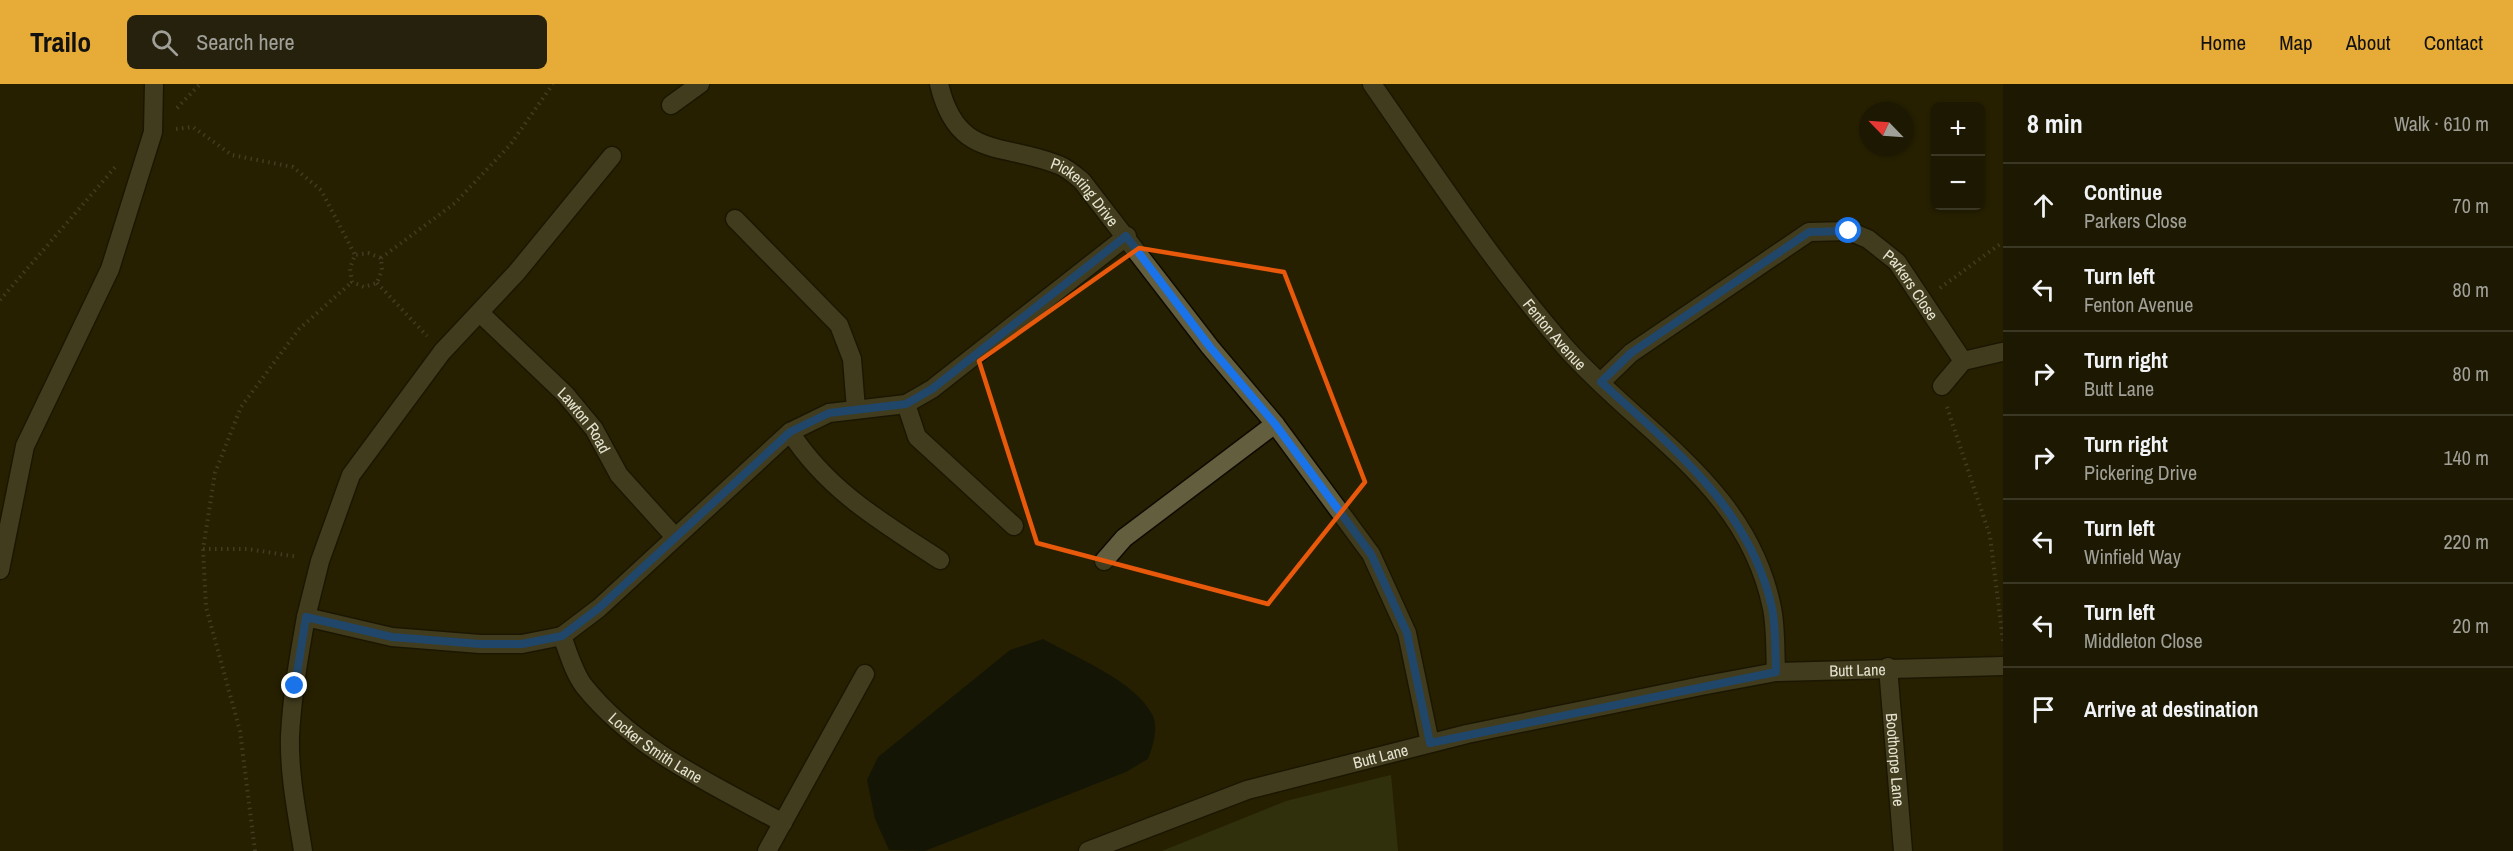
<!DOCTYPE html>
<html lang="en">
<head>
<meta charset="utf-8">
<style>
	body { margin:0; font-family:"Archivo Narrow",sans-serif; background:#25210c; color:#f1f3f6 }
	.controls { position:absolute; right:18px; top:18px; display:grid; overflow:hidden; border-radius:9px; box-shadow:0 2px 4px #0004 }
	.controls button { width:54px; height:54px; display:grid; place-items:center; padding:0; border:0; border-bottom:2px solid #3a3724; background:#1c1802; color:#f1f3f6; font:30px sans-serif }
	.compass { position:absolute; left:1859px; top:18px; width:54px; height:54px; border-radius:50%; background:#1c1802; box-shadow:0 2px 4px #0004; rotate:295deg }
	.stop { position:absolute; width:18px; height:18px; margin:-14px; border:4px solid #1a73e8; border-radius:50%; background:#fff }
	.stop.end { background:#1a73e8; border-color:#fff; box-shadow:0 2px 6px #0008 }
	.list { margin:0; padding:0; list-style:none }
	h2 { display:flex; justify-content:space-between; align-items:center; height:78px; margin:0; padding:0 24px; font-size:26px }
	h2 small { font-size:20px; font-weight:400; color:#a0a099 }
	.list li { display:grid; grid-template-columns:39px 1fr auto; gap:18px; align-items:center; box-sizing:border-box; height:84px; padding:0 24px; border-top:2px solid #3a3724 }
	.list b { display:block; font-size:22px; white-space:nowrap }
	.list p { margin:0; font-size:20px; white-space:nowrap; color:#a0a099 }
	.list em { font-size:20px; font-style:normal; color:#a0a099 }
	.icon { flex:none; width:33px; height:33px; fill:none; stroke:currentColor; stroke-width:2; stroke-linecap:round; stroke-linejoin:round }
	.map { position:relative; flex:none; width:2003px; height:767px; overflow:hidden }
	header { display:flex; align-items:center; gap:36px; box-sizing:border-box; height:84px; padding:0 30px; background:#e7ac37; color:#111 }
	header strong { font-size:28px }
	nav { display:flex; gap:33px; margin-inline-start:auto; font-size:21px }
	.search { width:420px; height:54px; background:#25210c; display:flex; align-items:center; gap:15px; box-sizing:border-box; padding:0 21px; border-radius:9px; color:#a0a099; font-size:22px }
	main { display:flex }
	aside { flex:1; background:#1c1802 }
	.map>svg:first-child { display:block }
</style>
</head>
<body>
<header>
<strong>Trailo</strong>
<div class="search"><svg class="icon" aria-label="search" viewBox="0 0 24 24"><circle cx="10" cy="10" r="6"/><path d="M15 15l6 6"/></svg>Search here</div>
<nav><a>Home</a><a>Map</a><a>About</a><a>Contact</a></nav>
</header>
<main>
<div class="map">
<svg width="2003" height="767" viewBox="0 0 2003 767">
	<rect width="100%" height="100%" fill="#262002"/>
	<path fill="#3c441a" d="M1391 691 1398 767H1162L1286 717Z"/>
	<path fill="#01080c" d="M1043 555C1075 573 1135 597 1152 630 1159 642 1153 663 1148 675L1126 688 925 767 889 766 875 735 867 696 878 673 1010 566Z"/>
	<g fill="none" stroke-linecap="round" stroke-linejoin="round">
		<defs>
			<g id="minor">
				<path id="s1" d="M939 0C957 76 1001 58 1059 81 1067 84 1075 91 1082 97L1210 263 1275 340 1371 470 1407 549 1430 659"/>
				<path id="s2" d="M1372 0C1434 89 1494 181 1565 263 1641 349 1747 401 1772 524 1776 544 1775 567 1776 588"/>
				<path d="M671 21 700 0"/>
				<path d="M612 72 517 188 442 268 351 391 320 477 306 533 392 553 480 560H522L562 552 599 524 790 348 829 329 906 320 932 305 1127 152"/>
				<path d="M735 135 839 241 852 275 856 325"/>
				<path id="s3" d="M480 229 565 310 594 345 619 391 675 453"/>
				<path id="s4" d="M1601 298 1631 269 1809 148 1849 147 1868 155 1897 178 1963 277"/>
				<path d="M1942 302 1963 277 2002 268"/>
				<path d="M906 320 917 353 1014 442"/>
				<path d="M790 348C828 407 882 438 940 476"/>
				<path d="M1104 477 1124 454 1275 340"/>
				<path d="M0 486 25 362 110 185 153 48 154 0"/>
				<path id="s5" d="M562 552C568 568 574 589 584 602 635 666 714 701 783 739"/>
				<path id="s6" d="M1888 583 1903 767"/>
				<path d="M303 767C297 729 289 691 290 652 292 612 299 572 306 533"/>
				<path d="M767 767 865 590"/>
				<path id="s7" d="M1088 767 1247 706 1467 650 1701 602 1776 588 2003 582"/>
			</g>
		</defs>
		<use href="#minor" stroke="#0e0a00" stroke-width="21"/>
		<path stroke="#645f45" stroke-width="4" stroke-dasharray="1.5 4.5" stroke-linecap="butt" d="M177 24 200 0
			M176 45 193 43 232 71 293 83 321 106 355 171 350 184 352 198 364 203 377 199 382 186 381 174 368 169 355 171
			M381 174 455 119 510 61 553 0
			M377 199 427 252
			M1940 204 2003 158
			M0 216 117 81
			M1947 323 1990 452 2003 557
			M203 465H248L298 473
			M255 767 240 647 206 523 203 465 215 389 241 323 299 245 352 198"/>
		<use href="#minor" stroke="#635e3e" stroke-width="18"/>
	</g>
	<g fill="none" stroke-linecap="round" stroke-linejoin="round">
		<path stroke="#1a73e8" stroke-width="8" d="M295 602 306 533 392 553 480 560H522L562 552 599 524 790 348 829 329 906 320 932 305 1126 152 1210 263 1275 340 1371 470 1407 549 1430 659 1776 588C1775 567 1776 544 1772 524 1750 424 1673 364 1601 298L1631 269 1809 148 1849 147"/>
	</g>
	<path d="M0 0H2003V767H0ZM1139 164 1284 188 1365 398 1268 520 1037 459 979 277Z" fill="#262002" fill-opacity=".55" fill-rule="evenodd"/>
	<path fill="none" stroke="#e8590c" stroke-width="4.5" stroke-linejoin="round" d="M1139 164 1284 188 1365 398 1268 520 1037 459 979 277Z"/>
	<g text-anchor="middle" stroke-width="5" stroke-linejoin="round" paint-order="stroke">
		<g font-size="16" fill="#e5e3d1" stroke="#262002">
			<text dy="6" stroke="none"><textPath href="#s1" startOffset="194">Pickering Drive</textPath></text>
			<text dy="6" stroke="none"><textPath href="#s4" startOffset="381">Parkers Close</textPath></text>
			<text dy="6" stroke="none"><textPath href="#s2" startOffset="310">Fenton Avenue</textPath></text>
			<text dy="6" stroke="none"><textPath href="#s3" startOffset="150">Lawton Road</textPath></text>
			<text dy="6" stroke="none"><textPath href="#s7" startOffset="794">Butt Lane</textPath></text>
			<text dy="6" stroke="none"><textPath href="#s5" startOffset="150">Locker Smith Lane</textPath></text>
			<text dy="6" stroke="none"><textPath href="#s7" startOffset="308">Butt Lane</textPath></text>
			<text dy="6" stroke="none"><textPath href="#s6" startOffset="93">Boothorpe Lane</textPath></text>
		</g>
	</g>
</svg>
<div class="controls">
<button>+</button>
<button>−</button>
</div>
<svg class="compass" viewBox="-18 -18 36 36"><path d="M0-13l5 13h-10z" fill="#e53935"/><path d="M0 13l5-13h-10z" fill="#a0a099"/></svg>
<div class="stop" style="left:1849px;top:147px"></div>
<div class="stop end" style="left:295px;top:602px"></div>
</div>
<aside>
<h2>8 min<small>Walk · 610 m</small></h2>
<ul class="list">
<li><svg class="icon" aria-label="ahead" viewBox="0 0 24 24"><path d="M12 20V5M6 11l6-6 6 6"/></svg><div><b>Continue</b><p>Parkers Close</p></div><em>70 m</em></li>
<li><svg class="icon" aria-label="left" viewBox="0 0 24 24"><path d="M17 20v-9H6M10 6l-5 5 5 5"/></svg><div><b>Turn left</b><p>Fenton Avenue</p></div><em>80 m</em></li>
<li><svg class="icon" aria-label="right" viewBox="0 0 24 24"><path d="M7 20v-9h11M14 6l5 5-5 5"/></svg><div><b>Turn right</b><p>Butt Lane</p></div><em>80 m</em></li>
<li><svg class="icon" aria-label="right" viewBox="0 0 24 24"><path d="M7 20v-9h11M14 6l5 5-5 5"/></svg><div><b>Turn right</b><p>Pickering Drive</p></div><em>140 m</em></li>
<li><svg class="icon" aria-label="left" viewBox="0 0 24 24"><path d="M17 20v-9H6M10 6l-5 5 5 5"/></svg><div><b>Turn left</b><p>Winfield Way</p></div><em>220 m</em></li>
<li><svg class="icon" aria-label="left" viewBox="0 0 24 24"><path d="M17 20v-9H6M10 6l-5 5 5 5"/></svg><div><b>Turn left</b><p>Middleton Close</p></div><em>20 m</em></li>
<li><svg class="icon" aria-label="arrive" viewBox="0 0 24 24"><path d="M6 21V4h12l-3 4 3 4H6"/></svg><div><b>Arrive at destination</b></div></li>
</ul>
</aside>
</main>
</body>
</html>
